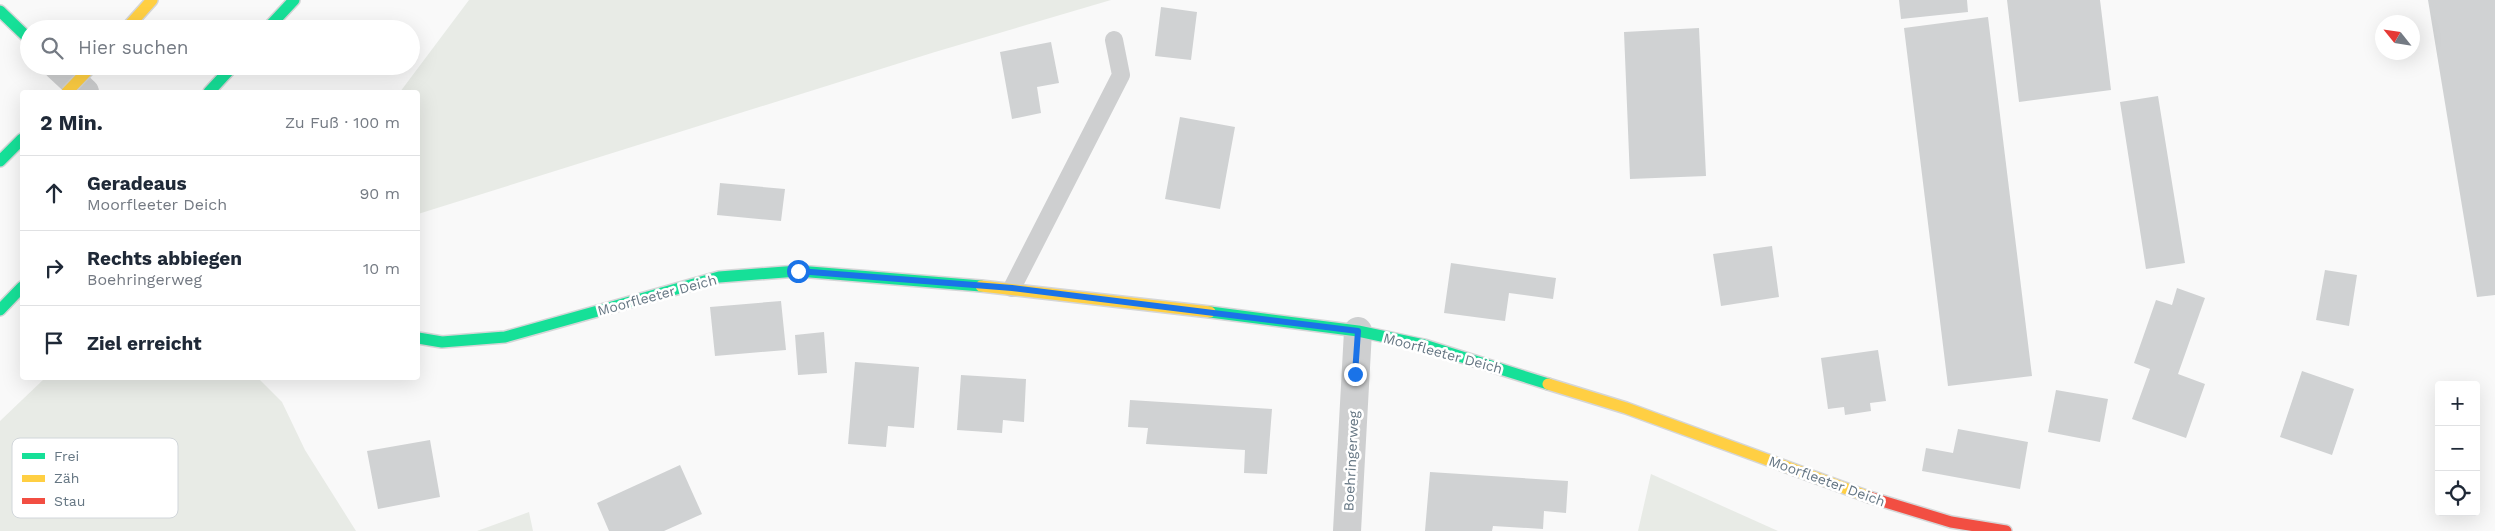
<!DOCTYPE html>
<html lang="de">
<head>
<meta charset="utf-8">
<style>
	body { margin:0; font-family:"Work Sans",sans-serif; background:#f6f6f7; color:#1f2937 }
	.controls { position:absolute; right:15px; bottom:15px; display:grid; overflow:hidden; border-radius:5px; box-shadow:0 5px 20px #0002 }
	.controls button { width:45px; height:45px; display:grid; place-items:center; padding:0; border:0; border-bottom:1px solid #e0e1e3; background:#fff; color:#1f2937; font:25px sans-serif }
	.compass { position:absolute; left:2375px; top:15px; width:45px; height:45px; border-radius:50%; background:#fff; box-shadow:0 5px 20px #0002; rotate:300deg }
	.stop { position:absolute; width:15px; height:15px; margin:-11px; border:4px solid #1a73e8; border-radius:50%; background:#fff }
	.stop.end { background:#1a73e8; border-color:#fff; box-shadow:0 1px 5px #0008 }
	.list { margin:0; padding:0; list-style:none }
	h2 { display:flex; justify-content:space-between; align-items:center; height:65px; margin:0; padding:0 20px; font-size:21px }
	h2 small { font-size:16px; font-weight:400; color:#747a83 }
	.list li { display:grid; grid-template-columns:32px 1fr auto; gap:15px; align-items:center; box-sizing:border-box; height:75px; padding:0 20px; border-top:1px solid #e0e1e3 }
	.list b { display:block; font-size:19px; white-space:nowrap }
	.list p { margin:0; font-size:16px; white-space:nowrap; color:#747a83 }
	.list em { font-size:16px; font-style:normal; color:#747a83 }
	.icon { flex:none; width:28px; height:28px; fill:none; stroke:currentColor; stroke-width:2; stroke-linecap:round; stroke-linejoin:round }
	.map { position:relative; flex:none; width:2495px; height:531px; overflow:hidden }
	.search { position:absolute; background:#fff; box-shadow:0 5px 20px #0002; left:20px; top:20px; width:400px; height:55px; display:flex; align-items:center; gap:12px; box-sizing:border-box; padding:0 18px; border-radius:28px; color:#747a83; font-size:19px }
	.panel { position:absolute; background:#fff; box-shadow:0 5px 20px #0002; left:20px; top:90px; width:400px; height:290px; border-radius:5px }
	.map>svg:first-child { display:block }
</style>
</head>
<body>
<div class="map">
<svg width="2495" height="531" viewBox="0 0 2495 531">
	<rect width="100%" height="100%" fill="#f9f9f9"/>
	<path fill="#e8ebe6" d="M469 0H1111L935 52 418 214V92H400Z
		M45 378H258L282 402 305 450 356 531H0V421Z
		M1651 474 1778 531H1638Z
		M529 512 533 531H477Z"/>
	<path fill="#d0d2d3" d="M1899 0H1967L1968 12 1901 19Z
		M2007 0H2100L2111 90 2019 102Z
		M2428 0H2495V295L2477 297Z
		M1161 7 1197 12 1191 60 1155 56Z
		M1988 17 2032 376 1948 386 1904 28Z
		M1699 28 1706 176 1630 179 1624 32Z
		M1051 42 1059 83 1037 87 1041 113 1012 119 1000 52Z
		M2158 96 2185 263 2146 269 2120 102Z
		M1180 117 1235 127 1220 209 1165 199Z
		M720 183 785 189 781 221 717 215Z
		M1772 246 1779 297 1721 306 1713 254Z
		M1451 263 1556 278 1553 299 1509 293 1505 321 1444 313Z
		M2325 270 2357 275 2349 326 2316 320Z
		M2177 288 2205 298 2178 374 2205 384 2186 438 2132 419 2150 369 2134 363 2156 300 2172 305Z
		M781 301 786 350 715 356 710 307Z
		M824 332 827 373 798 375 795 335Z
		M1878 350 1886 401 1870 403 1871 411 1845 415 1844 407 1828 409 1821 358Z
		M855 362 919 367 914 428 888 426 886 447 848 444Z
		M2302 371 2354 389 2332 455 2280 437Z
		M961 375 1026 379 1024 422 1003 420 1002 433 957 430Z
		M2056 390 2108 399 2100 442 2048 432Z
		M1130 400 1272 409 1267 474 1244 473 1245 450 1146 444 1148 428 1128 427Z
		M1958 429 2028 442 2020 489 1922 471 1926 448 1953 453Z
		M430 440 440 497 378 509 367 451Z
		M680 465 702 514 664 531H609L597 503Z
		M1430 472 1568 481 1566 513 1544 511 1543 529 1493 526 1492 531H1425Z"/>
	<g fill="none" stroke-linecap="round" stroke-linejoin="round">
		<defs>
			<path id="fast" d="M0 11 29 39
				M267 29 294 0
				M209 92 233 66
				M0 161 22 139
				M0 310 22 287
				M1210 312 1358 331 1424 345 1548 384
				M418 338 442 342 505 337 719 277 798 271 981 286"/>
			<path id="slow" d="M126 29 152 0
				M981 286 1210 312
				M1548 384 1626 408 1869 497"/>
			<path id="jam" d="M1869 497 1951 522 2006 531"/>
		</defs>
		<use href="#fast" stroke="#d5d6d7" stroke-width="14"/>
		<use href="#slow" stroke="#d5d6d7" stroke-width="14"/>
		<use href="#jam" stroke="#d5d6d7" stroke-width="14"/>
		<path stroke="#cecfd0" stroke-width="18" d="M1012 288 1121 75 1114 40"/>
		<path stroke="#cecfd0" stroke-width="28" d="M57 66 85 92
			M1347 531 1358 331"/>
		<use href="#fast" stroke="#16e098" stroke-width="11"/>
		<use href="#slow" stroke="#ffcf43" stroke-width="11"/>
		<use href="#jam" stroke="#f24e42" stroke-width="11"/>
		<defs>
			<path id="slow-bridge" d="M67 92 92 66"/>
		</defs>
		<use href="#slow-bridge" stroke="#d5d6d6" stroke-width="14" stroke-linecap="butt"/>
		<use href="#slow-bridge" stroke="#ffcf43" stroke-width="11"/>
	</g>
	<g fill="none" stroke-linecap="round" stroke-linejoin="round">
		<path stroke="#1a73e8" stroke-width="6" d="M798 271 1012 288 1358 331 1355 374"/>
	</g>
	<g text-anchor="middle" stroke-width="5" stroke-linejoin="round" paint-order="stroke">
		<g font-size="14" fill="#657683" stroke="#fff">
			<text transform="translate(657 295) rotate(-15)" y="5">Moorfleeter Deich</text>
			<text transform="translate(1443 353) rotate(15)" y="5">Moorfleeter Deich</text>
			<text transform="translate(1351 461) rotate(-87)" y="5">Boehringerweg</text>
			<text transform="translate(1827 481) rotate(20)" y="5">Moorfleeter Deich</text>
		</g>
	</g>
	<rect x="12" y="438" width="166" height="80" rx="8" fill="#fff" stroke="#d1d6da" stroke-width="1"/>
	<rect x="22" y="453" width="23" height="6" fill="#16e098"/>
	<rect x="22" y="475" width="23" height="7" fill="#ffcf43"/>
	<rect x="22" y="498" width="23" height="6" fill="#f24e42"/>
	<g font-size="14" fill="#657683">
		<text x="54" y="461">Frei</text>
		<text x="54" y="483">Zäh</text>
		<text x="54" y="506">Stau</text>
	</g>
</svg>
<div class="controls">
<button>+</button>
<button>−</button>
<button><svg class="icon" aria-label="locate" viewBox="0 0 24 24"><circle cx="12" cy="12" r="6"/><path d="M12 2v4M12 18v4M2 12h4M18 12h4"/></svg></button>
</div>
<svg class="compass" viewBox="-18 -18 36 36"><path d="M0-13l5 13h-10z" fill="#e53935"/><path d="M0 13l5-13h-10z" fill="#747a83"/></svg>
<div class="stop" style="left:798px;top:271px"></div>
<div class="stop end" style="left:1355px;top:374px"></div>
<div class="search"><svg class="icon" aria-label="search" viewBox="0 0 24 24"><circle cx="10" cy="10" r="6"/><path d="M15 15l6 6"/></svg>Hier suchen</div>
<section class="panel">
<h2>2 Min.<small>Zu Fuß · 100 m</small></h2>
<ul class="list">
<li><svg class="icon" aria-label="ahead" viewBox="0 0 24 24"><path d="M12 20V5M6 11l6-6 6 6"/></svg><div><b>Geradeaus</b><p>Moorfleeter Deich</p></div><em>90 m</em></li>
<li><svg class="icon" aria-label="right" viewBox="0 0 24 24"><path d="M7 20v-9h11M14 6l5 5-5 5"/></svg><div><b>Rechts abbiegen</b><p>Boehringerweg</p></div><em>10 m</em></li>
<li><svg class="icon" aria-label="arrive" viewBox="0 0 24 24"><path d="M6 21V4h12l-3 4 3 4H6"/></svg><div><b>Ziel erreicht</b></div></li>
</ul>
</section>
</div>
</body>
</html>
